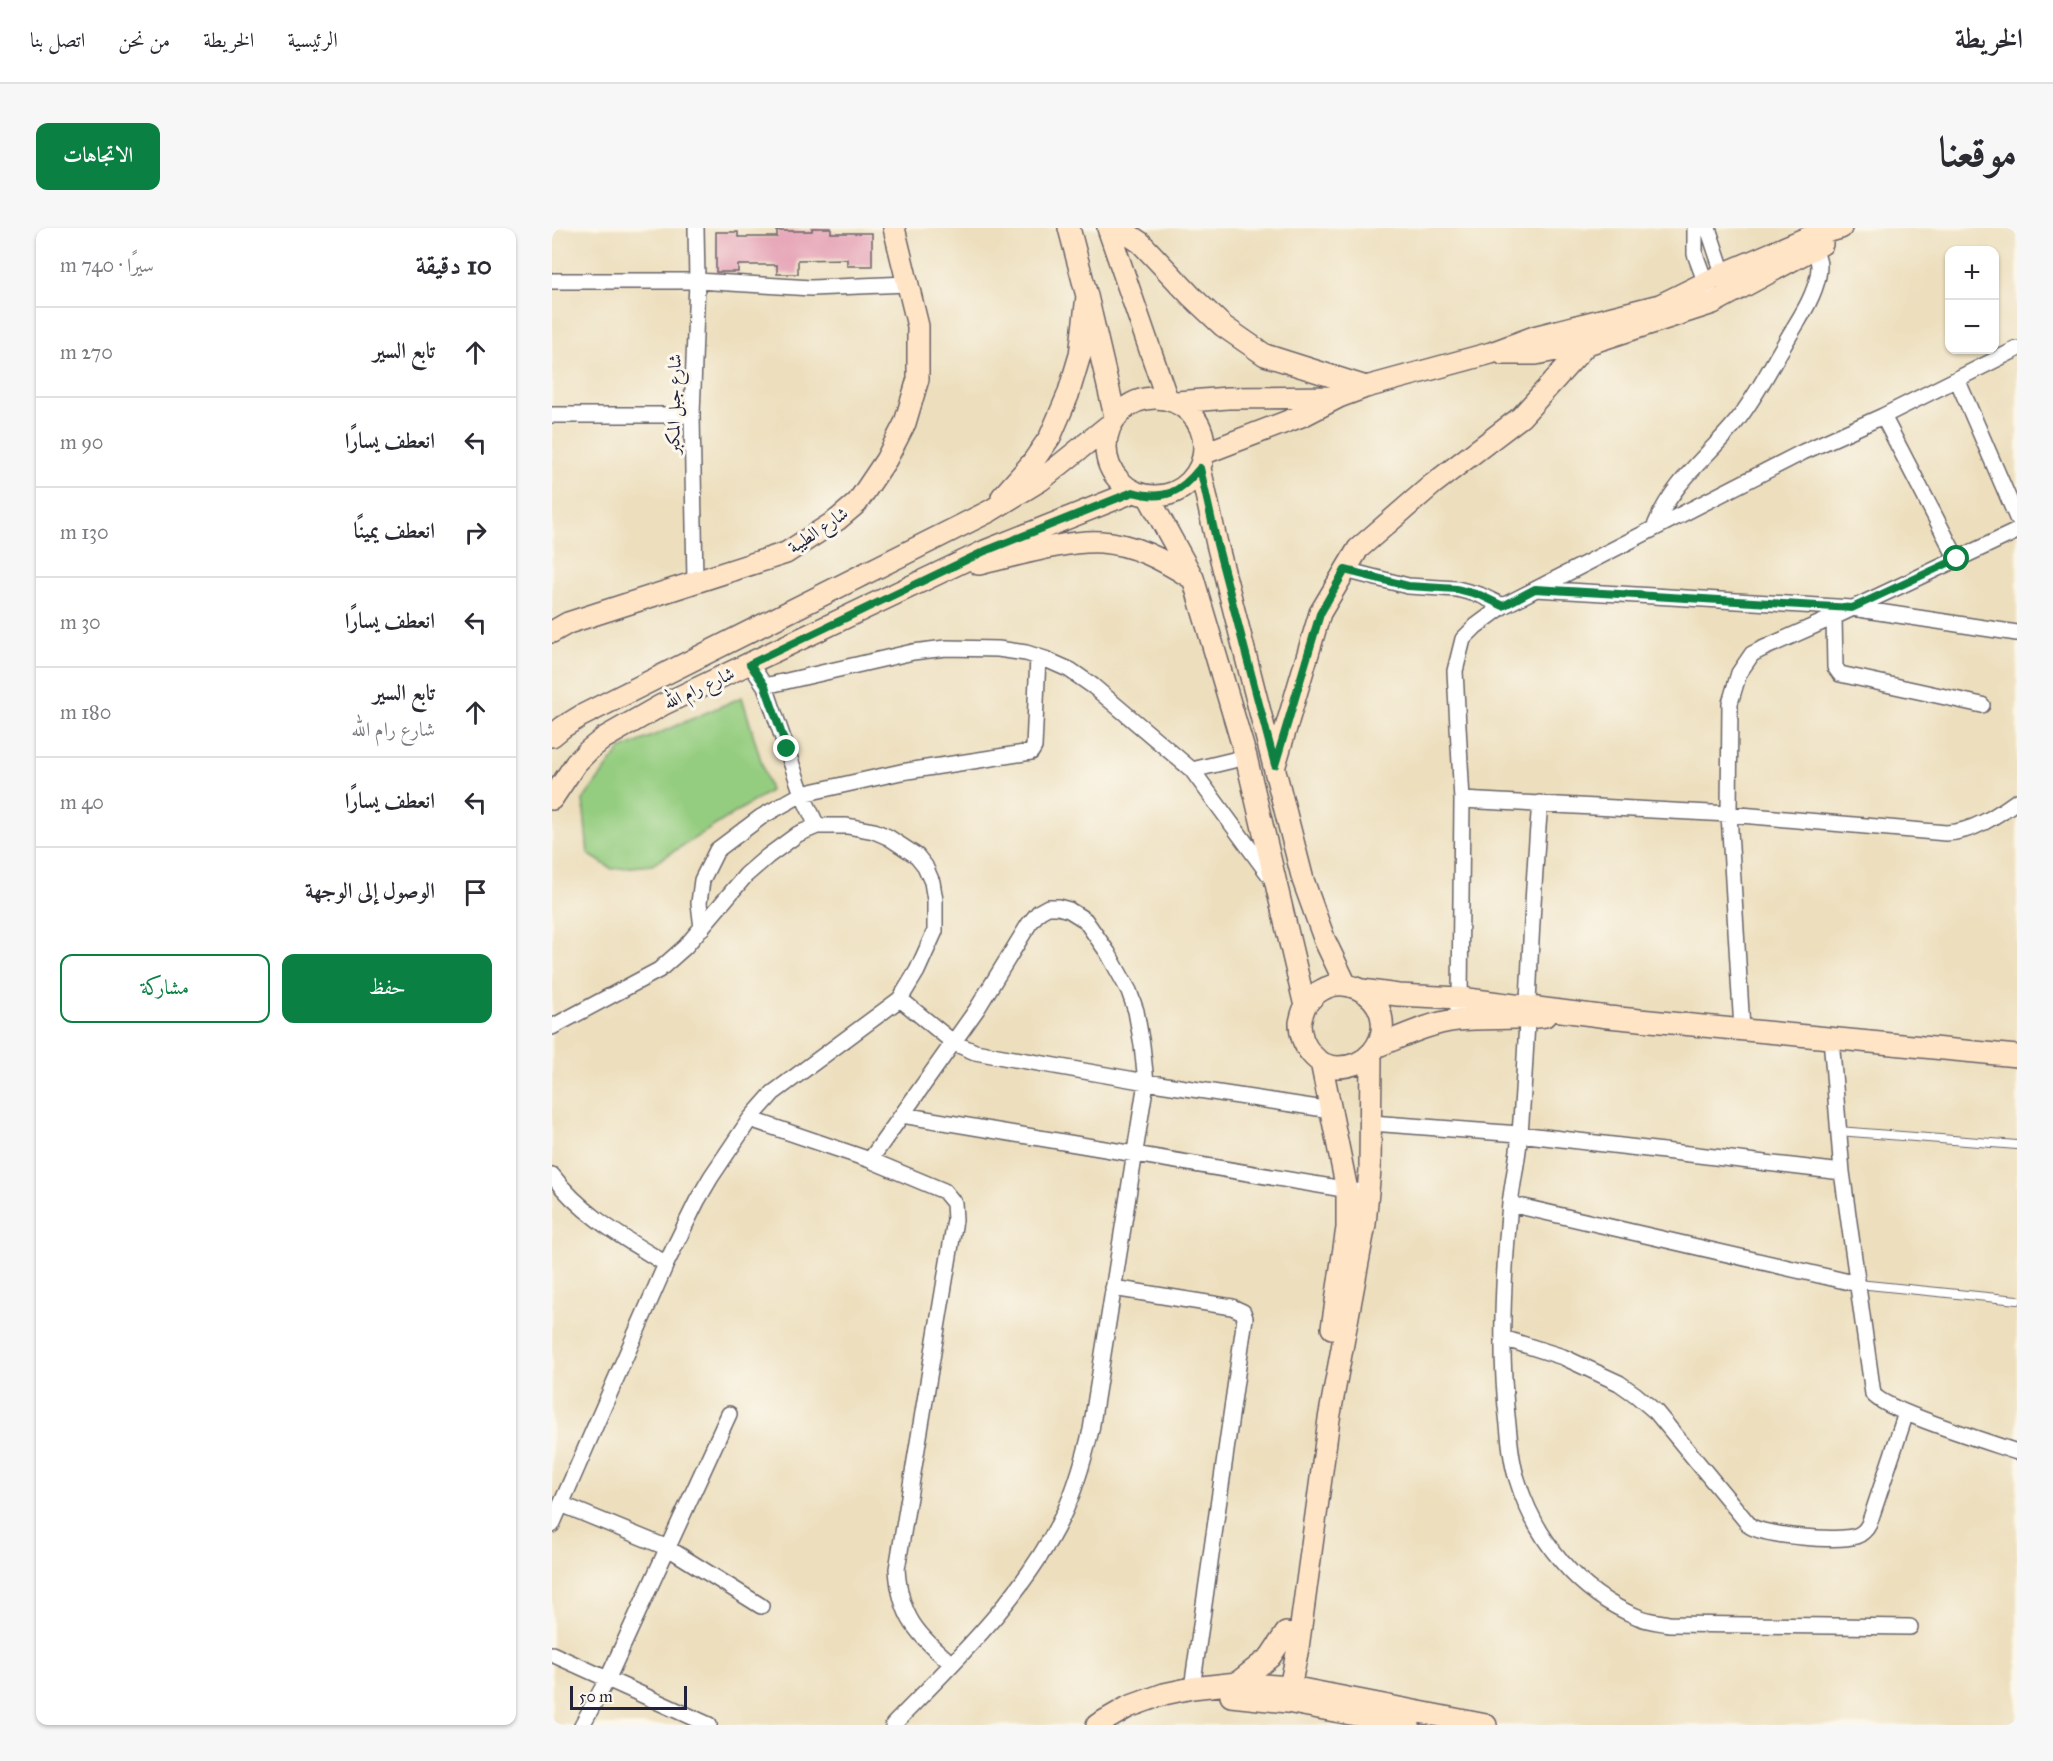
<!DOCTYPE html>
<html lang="ar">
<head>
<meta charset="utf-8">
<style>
	body { margin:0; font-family:"IM FELL Great Primer",Amiri,serif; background:#f7f7f7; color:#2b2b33; direction:rtl }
	.controls { position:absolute; right:18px; top:18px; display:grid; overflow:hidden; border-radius:12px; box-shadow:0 2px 4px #0004 }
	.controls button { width:54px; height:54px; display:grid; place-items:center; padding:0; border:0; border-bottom:2px solid #e1e1e2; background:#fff; color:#2b2b33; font:30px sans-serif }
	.scale { position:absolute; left:18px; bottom:15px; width:117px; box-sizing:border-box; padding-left:6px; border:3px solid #22223b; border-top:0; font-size:16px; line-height:21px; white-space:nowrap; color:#22223b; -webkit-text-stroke:4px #fbf7ec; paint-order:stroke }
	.stop { position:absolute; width:18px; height:18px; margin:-14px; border:4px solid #0b8043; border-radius:50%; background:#fff }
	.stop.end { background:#0b8043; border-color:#fff; box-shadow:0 2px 6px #0008 }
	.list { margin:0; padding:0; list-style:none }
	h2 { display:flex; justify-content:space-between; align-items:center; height:78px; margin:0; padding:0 24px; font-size:26px }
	h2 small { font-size:20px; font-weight:400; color:#7c7c81 }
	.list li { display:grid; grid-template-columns:39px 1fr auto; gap:18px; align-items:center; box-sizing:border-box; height:90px; padding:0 24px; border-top:2px solid #e1e1e2 }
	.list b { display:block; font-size:22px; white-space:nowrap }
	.list p { margin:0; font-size:20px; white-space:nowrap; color:#7c7c81 }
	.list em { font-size:20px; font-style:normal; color:#7c7c81 }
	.actions { display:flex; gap:12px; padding:18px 24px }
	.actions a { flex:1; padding:14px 0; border:2px solid #0b8043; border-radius:12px; text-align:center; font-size:21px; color:#0b8043 }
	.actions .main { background:#0b8043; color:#fff }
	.icon { flex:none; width:33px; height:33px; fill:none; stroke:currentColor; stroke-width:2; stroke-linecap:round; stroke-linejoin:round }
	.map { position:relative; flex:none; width:1465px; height:1497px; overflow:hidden; direction:ltr; border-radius:12px }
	header { display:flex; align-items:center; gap:36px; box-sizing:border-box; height:84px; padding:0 30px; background:#fff; border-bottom:2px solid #e1e1e2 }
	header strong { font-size:28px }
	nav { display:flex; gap:33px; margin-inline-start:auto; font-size:21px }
	.intro { display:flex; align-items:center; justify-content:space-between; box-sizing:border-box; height:144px; padding:0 36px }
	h1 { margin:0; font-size:42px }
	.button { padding:15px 27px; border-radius:12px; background:#0b8043; color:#fff; font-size:21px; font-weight:700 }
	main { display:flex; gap:36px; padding:0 36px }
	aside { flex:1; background:#fff; border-radius:12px; box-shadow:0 2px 4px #0004 }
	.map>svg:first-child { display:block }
</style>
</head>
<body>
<header>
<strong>الخريطة</strong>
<nav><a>الرئيسية</a><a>الخريطة</a><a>من نحن</a><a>اتصل بنا</a></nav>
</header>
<div class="intro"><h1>موقعنا</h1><a class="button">الاتجاهات</a></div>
<main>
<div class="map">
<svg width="1465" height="1497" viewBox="0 0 1465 1497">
	<rect width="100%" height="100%" fill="#fbf7ec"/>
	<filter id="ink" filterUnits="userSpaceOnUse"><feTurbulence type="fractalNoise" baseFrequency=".0167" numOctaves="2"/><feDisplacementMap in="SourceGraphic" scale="12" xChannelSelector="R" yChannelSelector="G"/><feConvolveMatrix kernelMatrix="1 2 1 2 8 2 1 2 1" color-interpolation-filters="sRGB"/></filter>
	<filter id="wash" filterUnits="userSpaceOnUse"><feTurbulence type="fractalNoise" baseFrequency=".008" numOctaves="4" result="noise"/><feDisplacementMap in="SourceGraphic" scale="24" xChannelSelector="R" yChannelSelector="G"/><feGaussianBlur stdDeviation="1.35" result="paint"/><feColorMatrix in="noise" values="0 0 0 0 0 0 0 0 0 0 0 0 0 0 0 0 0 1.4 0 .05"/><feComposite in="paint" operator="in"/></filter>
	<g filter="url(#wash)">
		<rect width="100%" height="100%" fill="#eddfbe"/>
		<path fill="#95cd80" stroke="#5c785e" stroke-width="1.5" d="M190 469 218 563 100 637 60 641 36 626 31 572 68 522Z"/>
		<g id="blocks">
			<path fill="#e398af" d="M260 0H279V5H320V38H295V31L246 32V46H225V37H186V44H164V4H186V9H225V3H260Z"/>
		</g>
	</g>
	<g filter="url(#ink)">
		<use href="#blocks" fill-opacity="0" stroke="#696469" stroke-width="1.5"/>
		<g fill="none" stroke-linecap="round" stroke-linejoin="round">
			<defs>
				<path id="lane" d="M1286 903 1465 917
					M1306 1056 1465 1072"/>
				<path id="street" d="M1143 0V26L1157 64
					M1156 0 1174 54
					M0 53H145L259 60 356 56
					M1405 151 1465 290
					M0 187H140
					M1331 188 1405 331
					M1103 298C1119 256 1156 228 1184 194 1203 170 1216 144 1232 117 1244 95 1261 73 1266 48 1268 37 1267 31 1262 22
					M793 342 856 358 905 361 928 367 951 378
					M143 353 140 187 145 53 144 0
					M984 361 1300 380 1465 405
					M1282 389 1283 439 1288 446 1430 477
					M198 436 213 458 250 566 265 598
					M213 458 361 424 394 420 446 421 474 425 493 431 518 442 541 458 640 542 720 651
					M640 542 694 529
					M910 572 1177 586 1394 605C1421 604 1444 588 1465 573
					M988 575C978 685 977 795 968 905 966 929 961 952 958 976 951 1049 947 1125 956 1197 958 1215 959 1234 965 1251 983 1311 1026 1365 1086 1389 1095 1393 1107 1394 1117 1396L1358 1399
					M150 700 147 675 150 652 165 622 209 589 250 566 349 544 479 524 482 519 486 429
					M348 771 402 815 423 824 594 854 779 882
					M906 780 908 770 910 572 903 443 911 411 924 398 951 378 1251 224 1331 188 1465 121
					M0 799 107 742 133 719 194 647 216 628 246 606 265 598H295L322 603 336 609 365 628 373 638 380 654 383 672V703L365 743 348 771 221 865 198 891 159 949 145 973 114 1036 0 1297
					M1190 801 1177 586 1178 475 1187 445 1200 426 1210 421 1282 389 1465 303
					M1279 810 1290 944 1321 1166C1334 1183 1439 1215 1465 1224
					M350 887 803 963
					M198 891 318 932 392 963 402 975 403 992 345 1341C348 1389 365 1406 400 1436
					M819 895 967 906 1290 944
					M318 932 425 781 477 696 487 684 496 679H506L517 682 533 692 556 725 577 763 584 783 590 817 594 854 539 1202C532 1231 524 1261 510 1289 472 1368 402 1434 341 1497
					M0 947C30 987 72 1010 114 1036
					M958 976 1306 1056
					M561 1060 680 1079 691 1084 693 1090 640 1460
					M951 1110 1011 1129 1067 1155 1084 1167 1104 1184 1198 1298C1213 1308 1287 1314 1304 1308 1310 1306 1314 1302 1317 1296L1354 1185
					M9 1276 116 1320 209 1378
					M0 1426 157 1497
					M30 1497 56 1450 177 1186"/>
				<path id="secondary" d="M517 0 535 68 563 188
					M556 0 615 171
					M567 0 589 15 639 68 671 98 713 127 814 159
					M951 126H984L1035 116 1161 75 1270 16
					M554 219a49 49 0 1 1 98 0a49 49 0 1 1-98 0Z
					M625 174 676 170 783 169
					M653 225 752 187 787 169 814 159 939 125 982 109 1108 77 1171 46 1257 9 1289 0
					M648 240 665 316 751 652 773 713 794 757
					M596 268 641 350 694 529 753 778C751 783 749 789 748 795 748 817 764 839 786 839 814 839 836 815 829 787 823 763 792 749 770 762 763 765 758 772 753 778
					M450 269 480 235 498 209 516 167 528 127 535 68
					M427 336C462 328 515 312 549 314 582 316 611 332 638 349
					M0 404 16 395 234 325 285 292 305 275 334 232 353 195 366 151V98L342 0
					M0 508 11 499 29 488 438 283 489 252 556 198
					M723 537 768 385 806 321 881 256 969 189 1035 116
					M0 571 24 535 37 522 52 510 110 477 433 323 581 264
					M810 762 846 767 908 770 1056 789 1465 828
					M826 818C851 808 878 795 905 792 935 789 964 792 993 788
					M769 834 795 962V1000L780 1100
					M685 1455 718 1429 734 1405
					M679 1468 735 1474 857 1497
					M735 1474 746 1420 777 1191 813 996 818 942 819 827
					M545 1497 576 1479 612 1466 640 1460 685 1455 739 1459 934 1497"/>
			</defs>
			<use href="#lane" stroke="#696469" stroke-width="10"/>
			<use href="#street" stroke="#696469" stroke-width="18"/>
			<use href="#secondary" stroke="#696469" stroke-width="24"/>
			<use href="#lane" stroke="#fff" stroke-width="8"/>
			<use href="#street" stroke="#fff" stroke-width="15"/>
			<use href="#secondary" stroke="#ffe4c6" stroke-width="21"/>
		</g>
	</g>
	<g fill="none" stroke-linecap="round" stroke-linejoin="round" filter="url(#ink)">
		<path stroke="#0b8043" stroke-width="8" d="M235 521 213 458 198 436 433 323 581 264C612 273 628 265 648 240L665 316 723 537 768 386 793 342 856 358 905 361 928 367 951 378 983 361 1300 380 1405 331"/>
	</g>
	<g text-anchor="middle" stroke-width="6" stroke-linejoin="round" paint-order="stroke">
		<g font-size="18" fill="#22223b" stroke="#fbf7ec">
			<text transform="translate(122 176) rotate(-89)" y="6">شارع جبل المكبر</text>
			<text transform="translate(266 302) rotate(-34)" y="6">شارع الطيبة</text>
			<text transform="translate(147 460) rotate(-25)" y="6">شارع رام الله</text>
		</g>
	</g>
</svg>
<div class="controls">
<button>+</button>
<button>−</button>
</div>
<div class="scale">50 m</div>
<div class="stop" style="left:1405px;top:331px"></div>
<div class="stop end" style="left:235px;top:521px"></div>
</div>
<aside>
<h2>10 دقيقة<small>سيرًا · 740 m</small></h2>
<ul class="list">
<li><svg class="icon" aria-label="ahead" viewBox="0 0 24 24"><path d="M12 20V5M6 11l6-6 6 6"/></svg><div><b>تابع السير</b></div><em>270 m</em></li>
<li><svg class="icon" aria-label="left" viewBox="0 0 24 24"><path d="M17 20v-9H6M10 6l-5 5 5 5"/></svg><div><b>انعطف يسارًا</b></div><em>90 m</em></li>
<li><svg class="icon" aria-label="right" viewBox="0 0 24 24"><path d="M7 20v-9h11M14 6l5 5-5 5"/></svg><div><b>انعطف يمينًا</b></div><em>130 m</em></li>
<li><svg class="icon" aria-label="left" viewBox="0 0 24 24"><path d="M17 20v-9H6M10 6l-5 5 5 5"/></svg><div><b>انعطف يسارًا</b></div><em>30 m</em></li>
<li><svg class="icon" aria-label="ahead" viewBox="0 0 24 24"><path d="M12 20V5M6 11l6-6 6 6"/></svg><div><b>تابع السير</b><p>شارع رام الله</p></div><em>180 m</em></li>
<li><svg class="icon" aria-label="left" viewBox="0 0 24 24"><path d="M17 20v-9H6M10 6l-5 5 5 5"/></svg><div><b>انعطف يسارًا</b></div><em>40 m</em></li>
<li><svg class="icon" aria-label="arrive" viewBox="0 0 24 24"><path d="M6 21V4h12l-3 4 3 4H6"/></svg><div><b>الوصول إلى الوجهة</b></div></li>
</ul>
<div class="actions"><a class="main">حفظ</a><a>مشاركة</a></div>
</aside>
</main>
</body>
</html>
